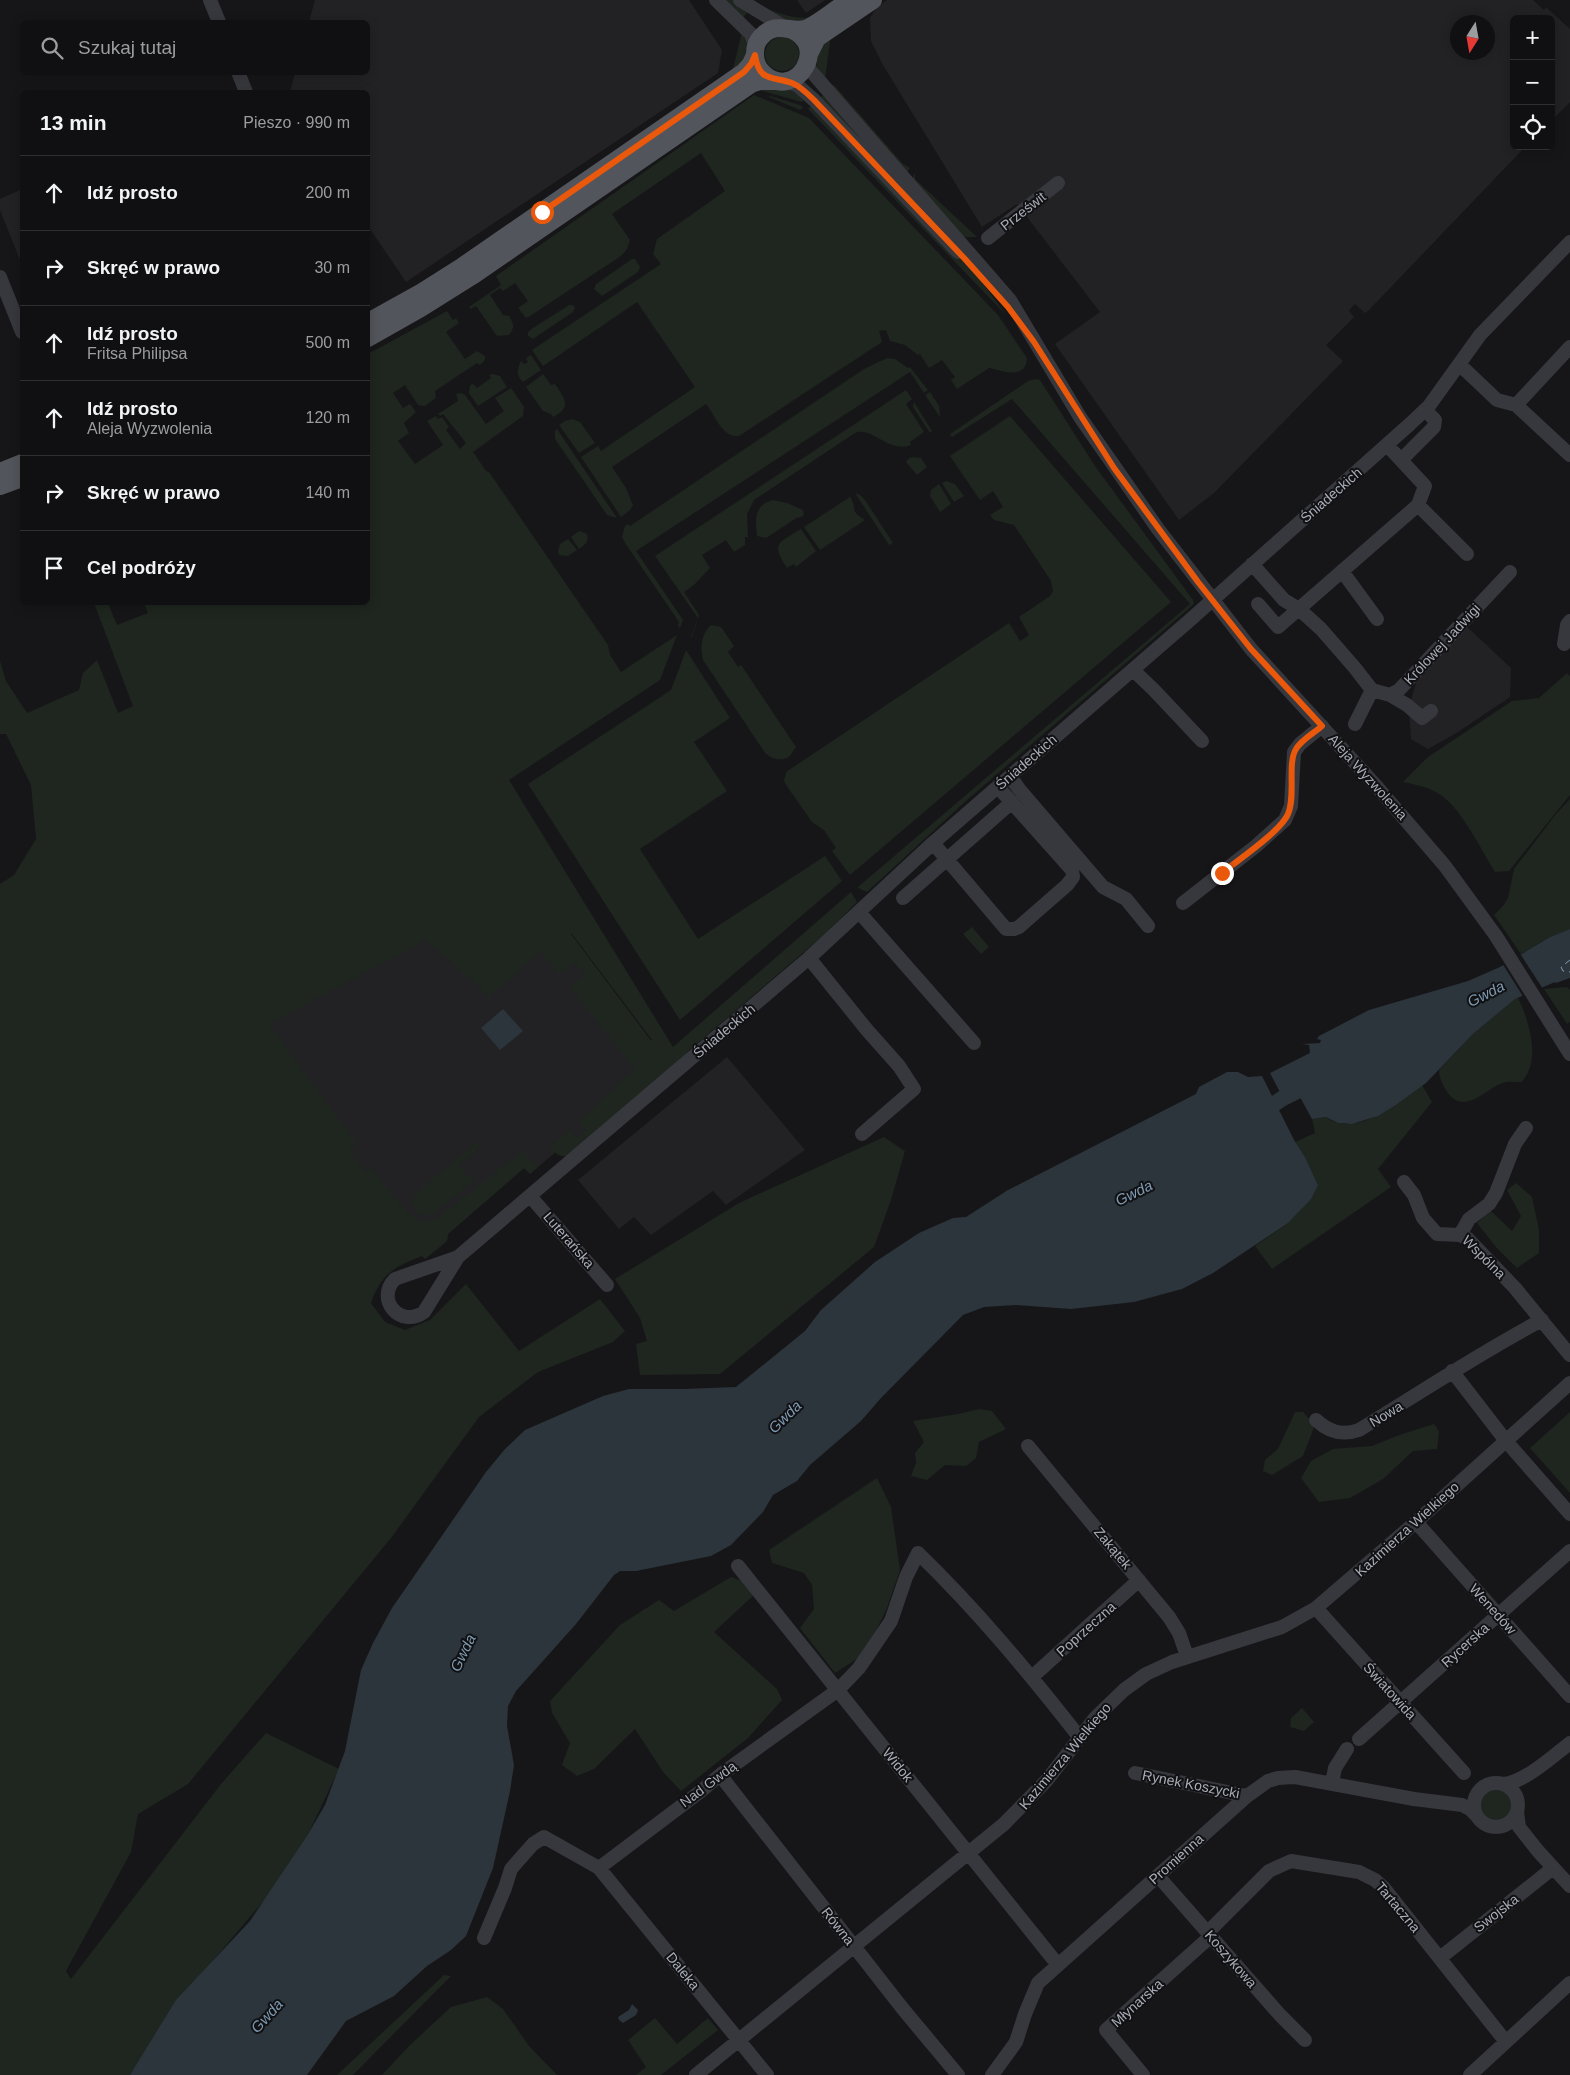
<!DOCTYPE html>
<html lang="pl">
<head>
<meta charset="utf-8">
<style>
	body { margin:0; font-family:Arial,sans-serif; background:#19191b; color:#f1f3f6 }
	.controls { position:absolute; right:15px; top:15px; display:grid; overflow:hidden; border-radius:8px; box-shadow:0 2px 12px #0003 }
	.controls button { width:45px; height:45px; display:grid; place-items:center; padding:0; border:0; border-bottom:1px solid #303032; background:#101012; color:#f1f3f6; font:25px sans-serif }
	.compass { position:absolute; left:1450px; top:15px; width:45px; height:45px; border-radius:50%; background:#101012; box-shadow:0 2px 12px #0003; rotate:191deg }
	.stop { position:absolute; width:15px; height:15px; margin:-11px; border:4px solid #ea580c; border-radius:50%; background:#fff }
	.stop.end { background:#ea580c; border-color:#fff; box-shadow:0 1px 5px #0008 }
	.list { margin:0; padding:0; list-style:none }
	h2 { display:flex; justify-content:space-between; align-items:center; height:65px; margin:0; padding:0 20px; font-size:21px }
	h2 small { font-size:16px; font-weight:400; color:#9c9d9f }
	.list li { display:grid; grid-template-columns:32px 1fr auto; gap:15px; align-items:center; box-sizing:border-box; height:75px; padding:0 20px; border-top:1px solid #303032 }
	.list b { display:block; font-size:19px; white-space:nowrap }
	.list p { margin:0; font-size:16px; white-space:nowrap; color:#9c9d9f }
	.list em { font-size:16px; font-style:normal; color:#9c9d9f }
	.icon { flex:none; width:28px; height:28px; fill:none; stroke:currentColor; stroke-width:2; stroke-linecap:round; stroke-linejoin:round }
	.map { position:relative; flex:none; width:1570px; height:2075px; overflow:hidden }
	.search { position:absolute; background:#101012; box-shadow:0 2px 12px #0003; left:20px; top:20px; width:350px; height:55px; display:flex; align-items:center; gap:12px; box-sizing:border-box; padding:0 18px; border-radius:8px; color:#9c9d9f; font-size:19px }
	.panel { position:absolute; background:#101012; box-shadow:0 2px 12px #0003; left:20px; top:90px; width:350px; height:515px; border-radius:8px }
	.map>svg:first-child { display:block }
</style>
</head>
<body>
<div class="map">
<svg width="1570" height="2075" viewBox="0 0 1570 2075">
	<rect width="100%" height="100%" fill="#161618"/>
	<path fill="#222225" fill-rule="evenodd" d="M315 0H689L722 50 718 73 406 282 368 226V92H290L295 73 368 72V22H309Z
		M797 0H825L806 13Z
		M887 0H1533L1544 10 1546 7 1570 29V102L1551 121V19H1514V146H1526L1369 310 1365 313 1355 304 1351 308 1349 311 1354 317 1326 345 1343 361 1214 493 1179 520 1055 344 1100 312 1017 204 982 227 883 65 871 41 870 18 877 7ZM1458 22H1488V52H1458Z
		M22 189V265L0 210V199Z
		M1465 625 1511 668 1510 697 1458 732 1428 749 1411 739 1409 710 1413 693 1418 677Z
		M523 871 662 1055 677 1062 563 1150 557 1151 530 1174 524 1168 448 1234 447 1241 425 1259 249 1020Z
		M727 1057 805 1150 726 1205 713 1191 651 1235 634 1217 619 1229 578 1180Z"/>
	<path fill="#1e261f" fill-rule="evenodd" d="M722 0H734L750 9 742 19Z
		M764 7C776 13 797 20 811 17L809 21H788Z
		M742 32 747 43V56L732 73Z
		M765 54a17 17 0 1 1 34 0a17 17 0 1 1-34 0Z
		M827 38 830 42 825 80C811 61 815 56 827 38Z
		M834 85 903 164 910 168 906 175 830 87Z
		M773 87 795 91 807 97 802 102 756 89Z
		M824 94 897 179 818 100Z
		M754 95 809 118 998 315 1027 358C1026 380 1003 371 989 368L957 389 951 380 955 377 942 360 929 368 920 354 918 355 905 345 890 341 886 330 879 331 882 342 739 436C722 438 715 415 706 404L612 467 626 488 633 505 630 510 621 517 581 457 598 446 601 451 695 387 637 302 543 366 532 350 661 264 653 254 657 239 725 191 701 153 612 214 630 240 627 249 621 256 530 316 526 318 518 308 528 301 515 283 503 291 500 288 490 295 503 315 509 316C514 324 515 327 509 335L497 336 476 306 471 309 469 307 501 285 496 276Z
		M770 96 800 105 803 108 800 110 769 97Z
		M813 104 979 278 1006 315 808 109Z
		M915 173V179L977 237H965L958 234 912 179Z
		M632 259H635L640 267 638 272 602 296 594 289 596 284Z
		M569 305H573L575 308 573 312 533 339 528 336V332L533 328Z
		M447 311 453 320 456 318 459 323 446 332 465 359 477 351 485 356V360L480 365 477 363 435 391 436 398 425 406 418 405 405 385 393 393 403 408 410 404 416 412 404 423 409 433 398 441 415 464 443 445 427 421 436 416 438 419 442 417 449 427 446 430 460 449 466 443 443 414 440 416 438 414 458 401 456 394 461 393 465 395 486 424 504 411 495 398 511 388 524 407 523 416 473 452 486 471 489 472 608 645 610 655 621 672 677 635 660 680 509 780 673 1047 851 892 857 902 825 934 687 1052 688 1057 572 1155C563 1157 558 1157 552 1149V1145L570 1130 577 1138 586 1130 579 1121 635 1069 570 987 585 974 575 963 559 974 540 951 490 997 426 940 269 1024 357 1144 349 1151 366 1172 370 1168 404 1209 419 1221 434 1220 523 1151 538 1167 530 1174 524 1168 448 1234 447 1241 425 1259 422 1256C394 1267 381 1274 371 1303L385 1322 405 1330 430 1320 466 1284 519 1351 600 1299 625 1331 613 1342 538 1372 479 1417 391 1538 188 1784 138 1814 131 1852 66 1971 71 1979 221 1784 266 1733 339 1769 293 1866 200 1976 148 2075H0V884L14 875 36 839 31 785 6 734H0V661L6 681 27 713 79 690 83 673 97 660 118 713 133 706 94 603H108L117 625 148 613 144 603 368 602V354ZM571 934H572L652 1040 651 1041Z
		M531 355 541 370 523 382C516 375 517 369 521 361L524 364 528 362 526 358Z
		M887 358 895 359 908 368 910 367 928 390 924 393 910 372 636 551 683 620 680 628 678 626 679 622 625 543 622 537 625 526 628 524 630 526 864 369Z
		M493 374 500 376 507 387 478 406 469 393 470 385 473 384 477 388 491 378 489 375Z
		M543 374 551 385 555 384C564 398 573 407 553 417L551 414 543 411 526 387Z
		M1035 379 1040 380 1095 466 1193 600 1194 604 967 800 867 892 860 889 858 887 1190 604 1012 399 952 437 950 434 1028 381Z
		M906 390 912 399 906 404 924 432 910 442 911 445C888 454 873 426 855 433L754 500 747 514 748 537H745V545L734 552 726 540 702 555 710 568 694 585 684 592 699 615 692 637H691L698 618 655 556Z
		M930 392 939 406 940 417 925 395Z
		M914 402 932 431 930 433 913 407Z
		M1010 416 1171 602 850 875 832 851 836 848 824 830 812 822 786 785 784 781 786 772 1009 623 1020 641 1029 635 1019 617 1050 596 1053 591 1051 581 1014 525 994 520 990 515 1003 507 993 491 980 500 950 456Z
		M572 419 580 422 595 443 579 453 559 425 565 421Z
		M557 429 617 518 607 515 555 439V431Z
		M914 457 921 458 927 467 917 475 906 462 909 458Z
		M946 481 955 484 964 496 954 502 942 483Z
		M939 484 951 504 940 512 930 496 931 490Z
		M855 493 860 495 865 500 893 543 889 545Z
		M850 497C858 509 848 510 865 520L820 550 804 527Z
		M773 500 787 503 803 510 804 515 799 518 798 517 766 538 757 536C755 519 754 505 773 500Z
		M801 529 816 551 796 567 794 564 787 568C770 542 779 543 801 529Z
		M579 531 587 534C589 542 585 545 579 549L571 537Z
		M568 539 577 550 568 556 559 555 558 551 560 544Z
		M711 625 721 627 734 646 728 652 738 667 741 665 796 747 789 757C780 761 773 760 765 753L703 660C700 648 701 634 711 625Z
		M686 650 730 718 694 742 727 791 640 849 698 939 825 856 842 881 680 1020 528 784 671 690Z
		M1567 673 1570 676V795L1509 871 1495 872C1482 851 1462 810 1442 796 1430 787 1417 785 1403 782L1428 757 1512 701 1539 698Z
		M1570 799V929L1550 937 1521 954 1494 915 1503 906 1508 898 1514 869 1556 814Z
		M972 927 989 947 981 954 963 934Z
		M1567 987 1570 990V1022L1567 1024 1544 989Z
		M1516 998H1518C1529 1020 1542 1062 1521 1082 1515 1082 1508 1081 1502 1083 1484 1090 1465 1116 1447 1092 1443 1085 1439 1078 1439 1070L1473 1034Z
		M1422 1085 1432 1102 1378 1169 1391 1187 1272 1269 1255 1246 1288 1223 1318 1185 1305 1157 1295 1142 1315 1133 1312 1119 1326 1117C1355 1139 1400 1103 1422 1085Z
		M884 1137 905 1151 891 1200 874 1247 720 1374 640 1375 636 1344 647 1341 640 1318 615 1279 739 1203Z
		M477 1142 480 1147 459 1165 469 1178 472 1175 475 1180 433 1214 427 1216 417 1213 412 1202 416 1193Z
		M1516 1183 1532 1197 1539 1230V1253L1517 1268 1496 1247 1477 1223 1490 1210 1512 1231 1521 1216 1507 1190Z
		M979 1409 992 1411 1006 1429 979 1442 976 1458 966 1466 945 1465 927 1480 911 1476 916 1463 915 1453 924 1442 913 1421 958 1414Z
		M1295 1412H1303L1315 1425 1303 1456 1272 1475 1263 1471 1265 1460 1278 1449Z
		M1570 1412V1493L1530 1448Z
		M1434 1424 1439 1431 1437 1449 1413 1451 1383 1479 1350 1498 1319 1502 1301 1478 1311 1461 1333 1449 1372 1446 1402 1434Z
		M877 1478 891 1507 900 1570 887 1608 871 1641 860 1657 835 1673 800 1628 814 1609 812 1585 804 1573 772 1563 769 1550Z
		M731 1577 742 1581 754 1595 714 1632 777 1689 782 1700 748 1738 681 1791 663 1772 635 1729 594 1769 577 1776 562 1765 570 1743 552 1713 550 1701 620 1625 659 1600 674 1611Z
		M1302 1708 1314 1722 1304 1731 1290 1727 1291 1718Z
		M1479 1805a17 17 0 1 1 34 0a17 17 0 1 1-34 0Z
		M444 1975 451 1976 353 2075H337Z
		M487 1997 503 2009 529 2046 557 2075H382L410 2045 451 2007Z
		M655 2018 677 2044 708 2018 718 2030 661 2075H636L646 2067 628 2040Z"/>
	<path fill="#2c353c" d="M1570 929V978L1556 983 1555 982 1515 999 1473 1034 1426 1083 1396 1105 1378 1116 1352 1124 1338 1123 1326 1117 1312 1119 1300 1097 1286 1104 1270 1073 1310 1053 1309 1045 1302 1044 1320 1043 1321 1040 1317 1039 1319 1036 1369 1010 1468 981 1500 967 1550 937Z
		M503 1009 523 1031 500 1050 481 1028Z
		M1227 1072H1238L1248 1077 1262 1076 1294 1140 1305 1157 1318 1185 1311 1199 1288 1223 1213 1273 1182 1289 1134 1302 1071 1309 1016 1305 984 1307 963 1315 881 1398 861 1421 810 1465 797 1481 773 1495 763 1512 731 1545 711 1556 636 1571H620L614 1575 576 1624 516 1691 508 1706 507 1726 514 1765 510 1791 493 1868 466 1936 451 1950 427 1966 394 1996 346 2021 307 2075H130L176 2000 250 1921 307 1836 325 1805 345 1751 361 1670 373 1643 392 1608 486 1472 505 1449 525 1430 603 1396 629 1389H684L736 1387 805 1331 821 1310 875 1262 919 1233 953 1218 966 1217 1008 1190 1196 1094 1199 1087Z
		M632 2004 638 2010 636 2015 623 2023 619 2020 618 2017 629 2010Z"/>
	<path fill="#161618" d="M1519 952 1543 989 1524 998 1502 963Z"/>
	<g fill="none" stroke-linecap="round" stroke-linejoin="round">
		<path stroke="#2c353c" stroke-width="16" d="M1258 1115 1283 1098 1303 1088"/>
		<path stroke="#7f9bb3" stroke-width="1" stroke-dasharray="6 5" stroke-linecap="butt" d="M1570 960 1561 967 1563 971 1570 972"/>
		<path stroke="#37383d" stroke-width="14" d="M210 0 219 22
			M716 0 751 34 756 48
			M740 0 786 28
			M808 60 810 70 817 78 1010 300 1080 417 1158 529 1251 649 1378 788 1445 866 1496 936 1570 1054
			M238 72 246 92
			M785 81 797 85 814 100 958 252
			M988 238 1058 183
			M0 277 22 332
			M1459 364 1497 400 1516 405 1570 455
			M1516 405 1570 347
			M1401 460 1434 427 1435 420 1425 410
			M1418 505 1467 554
			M1252 564 1284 600 1299 609 1321 629 1355 668 1372 690
			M1342 571 1377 619
			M1258 604 1278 627 1418 505 1425 486 1387 445
			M1564 644 1567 625 1570 621
			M1133 670 1154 690 1202 741
			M1390 695 1407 705 1422 718 1431 711
			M1355 724 1372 690 1390 695 1399 690 1510 572
			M1010 776 1019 789 1103 887 1126 899 1148 926
			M933 843 1006 929H1014L1019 927 1067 885 1073 877 1072 870 998 787
			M903 898 1012 802
			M1183 903 1256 846 1285 820 1291 806 1294 752 1300 744 1322 726
			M859 912 974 1043
			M809 958 867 1030 899 1066 914 1089 862 1134
			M1404 1182 1414 1195 1423 1218 1437 1234 1460 1235 1468 1239 1515 1288 1570 1355
			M530 1196 607 1285
			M1460 1235 1469 1219 1489 1204 1496 1193 1515 1144 1526 1128
			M458 1257 395 1279C375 1299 400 1329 424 1312L458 1257 809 958 933 843 1190 620 1410 424 1429 406 1480 335 1570 242
			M1452 1371 1506 1441 1570 1514
			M1316 1420C1329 1432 1342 1436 1359 1430 1420 1393 1479 1353 1542 1320
			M1028 1446 1169 1617 1179 1633 1187 1656
			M1416 1522 1570 1696
			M738 1566 1058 1965
			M1316 1608 1464 1773
			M1032 1677 1139 1580
			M1359 1739 1570 1551
			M1135 1773 1247 1796
			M720 1775 903 2009 958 2075
			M1474 1805a22 22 0 1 1 44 0a22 22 0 1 1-44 0Z
			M1332 1783 1335 1768 1347 1749
			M1503 1784C1524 1783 1553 1756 1570 1743
			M1517 1812 1519 1827 1538 1851 1570 1886
			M599 1868 767 2075
			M1158 1876 1280 2015 1305 2040
			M1208 1932 1269 1871 1291 1861 1359 1872 1375 1880 1384 1888 1506 2042
			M484 1938 505 1888 511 1869 533 1844 544 1837 599 1868 701 1791 720 1775 838 1690 859 1668 891 1621 906 1577 918 1553C977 1610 1029 1673 1080 1738
			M1440 1958 1553 1868
			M696 2075 1004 1824 1047 1780 1095 1718 1124 1690 1146 1674 1172 1662 1282 1627 1316 1608 1416 1522 1570 1383
			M992 2075 1016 2042 1025 2014 1038 1983 1247 1796 1268 1781 1278 1778 1295 1777 1414 1799 1462 1805 1470 1809 1476 1815
			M1143 2075 1106 2030 1211 1936
			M1470 2075 1570 1983"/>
		<path stroke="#53555c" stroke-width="18" d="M790 29C831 45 796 102 764 74 758 69 755 62 755 54 755 48 757 41 761 37 777 19 792 35 808 28 822 21 836 9 849 0
			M809 54 817 38 873 0
			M368 322 422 292 463 266 744 72 751 64 755 55
			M368 338 421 308 472 276 751 84 760 81H778
			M0 472 22 463
			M0 486 22 478"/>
	</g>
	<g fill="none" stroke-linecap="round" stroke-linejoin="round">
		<path stroke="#ea580c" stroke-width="6" d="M542 212 744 72 751 64 755 55C759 83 773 76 792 83 800 86 807 93 814 100L964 258 1008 307 1034 342 1114 468 1198 582 1251 649 1322 726C1314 733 1301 740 1296 749 1287 763 1296 796 1288 814 1281 831 1238 860 1222 873"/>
	</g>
	<g text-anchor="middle" stroke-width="4" stroke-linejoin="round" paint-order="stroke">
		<g font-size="14" fill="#a8adb8" stroke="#111113">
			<text transform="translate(1023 211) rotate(-38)" y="5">Prześwit</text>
			<text transform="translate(1331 495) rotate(-41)" y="5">Śniadeckich</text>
			<text transform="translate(1442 644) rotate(-47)" y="5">Królowej Jadwigi</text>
			<text transform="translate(1026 762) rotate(-41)" y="5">Śniadeckich</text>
			<text transform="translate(1368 777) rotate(48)" y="5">Aleja Wyzwolenia</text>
			<text transform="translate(724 1031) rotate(-40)" y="5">Śniadeckich</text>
			<text transform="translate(569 1240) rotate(49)" y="5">Luterańska</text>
			<text transform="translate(1484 1257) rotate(45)" y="5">Wspólna</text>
			<text transform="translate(1386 1414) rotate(-31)" y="5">Nowa</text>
			<text transform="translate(1407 1529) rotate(-42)" y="5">Kazimierza Wielkiego</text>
			<text transform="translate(1113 1548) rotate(50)" y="5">Zakątek</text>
			<text transform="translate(1493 1609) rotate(48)" y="5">Wenedów</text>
			<text transform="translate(1086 1629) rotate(-42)" y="5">Poprzeczna</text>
			<text transform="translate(1465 1645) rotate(-42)" y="5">Rycerska</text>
			<text transform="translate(1390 1691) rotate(48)" y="5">Światowida</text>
			<text transform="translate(1065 1756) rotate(-50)" y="5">Kazimierza Wielkiego</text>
			<text transform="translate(898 1765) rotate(51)" y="5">Widok</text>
			<text transform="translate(708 1784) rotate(-37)" y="5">Nad Gwdą</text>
			<text transform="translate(1191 1784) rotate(11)" y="5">Rynek Koszycki</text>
			<text transform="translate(1176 1859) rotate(-42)" y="5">Promienna</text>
			<text transform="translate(1398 1907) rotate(50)" y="5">Tartaczna</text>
			<text transform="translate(1496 1913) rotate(-38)" y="5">Swojska</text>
			<text transform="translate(838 1926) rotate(52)" y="5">Równa</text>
			<text transform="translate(1231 1959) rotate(49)" y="5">Koszykowa</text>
			<text transform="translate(683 1971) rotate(51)" y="5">Daleka</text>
			<text transform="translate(1137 2003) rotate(-42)" y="5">Młynarska</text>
		</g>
		<g font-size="15" font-style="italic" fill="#7f9bb3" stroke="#111113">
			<text transform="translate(1486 994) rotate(-27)" y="5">Gwda</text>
			<text transform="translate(1134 1193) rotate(-26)" y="5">Gwda</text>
			<text transform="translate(785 1417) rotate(-44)" y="5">Gwda</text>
			<text transform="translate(463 1653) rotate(-64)" y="5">Gwda</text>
			<text transform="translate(267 2016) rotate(-48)" y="5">Gwda</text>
		</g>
	</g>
</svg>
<div class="controls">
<button>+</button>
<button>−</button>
<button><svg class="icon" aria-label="locate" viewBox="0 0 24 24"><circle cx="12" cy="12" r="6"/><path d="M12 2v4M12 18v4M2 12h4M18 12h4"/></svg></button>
</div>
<svg class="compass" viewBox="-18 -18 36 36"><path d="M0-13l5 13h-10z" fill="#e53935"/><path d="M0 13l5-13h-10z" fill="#9c9d9f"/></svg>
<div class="stop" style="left:542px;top:212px"></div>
<div class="stop end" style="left:1222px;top:873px"></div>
<div class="search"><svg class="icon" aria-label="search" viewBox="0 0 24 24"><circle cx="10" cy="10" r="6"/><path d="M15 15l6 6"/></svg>Szukaj tutaj</div>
<section class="panel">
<h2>13 min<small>Pieszo · 990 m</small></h2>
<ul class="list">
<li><svg class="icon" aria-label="ahead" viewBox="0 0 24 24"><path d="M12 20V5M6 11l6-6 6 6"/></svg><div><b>Idź prosto</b></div><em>200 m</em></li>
<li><svg class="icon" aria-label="right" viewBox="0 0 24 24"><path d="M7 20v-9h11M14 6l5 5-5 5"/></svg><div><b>Skręć w prawo</b></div><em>30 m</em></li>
<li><svg class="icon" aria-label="ahead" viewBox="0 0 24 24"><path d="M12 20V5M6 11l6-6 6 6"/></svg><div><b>Idź prosto</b><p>Fritsa Philipsa</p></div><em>500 m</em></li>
<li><svg class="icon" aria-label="ahead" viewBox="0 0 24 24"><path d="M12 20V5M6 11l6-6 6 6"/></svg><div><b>Idź prosto</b><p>Aleja Wyzwolenia</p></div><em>120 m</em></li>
<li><svg class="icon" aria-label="right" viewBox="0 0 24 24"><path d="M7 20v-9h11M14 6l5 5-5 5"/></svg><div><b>Skręć w prawo</b></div><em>140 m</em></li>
<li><svg class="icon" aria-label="arrive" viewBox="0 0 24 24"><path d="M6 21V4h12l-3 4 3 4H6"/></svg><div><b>Cel podróży</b></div></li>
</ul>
</section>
</div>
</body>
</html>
